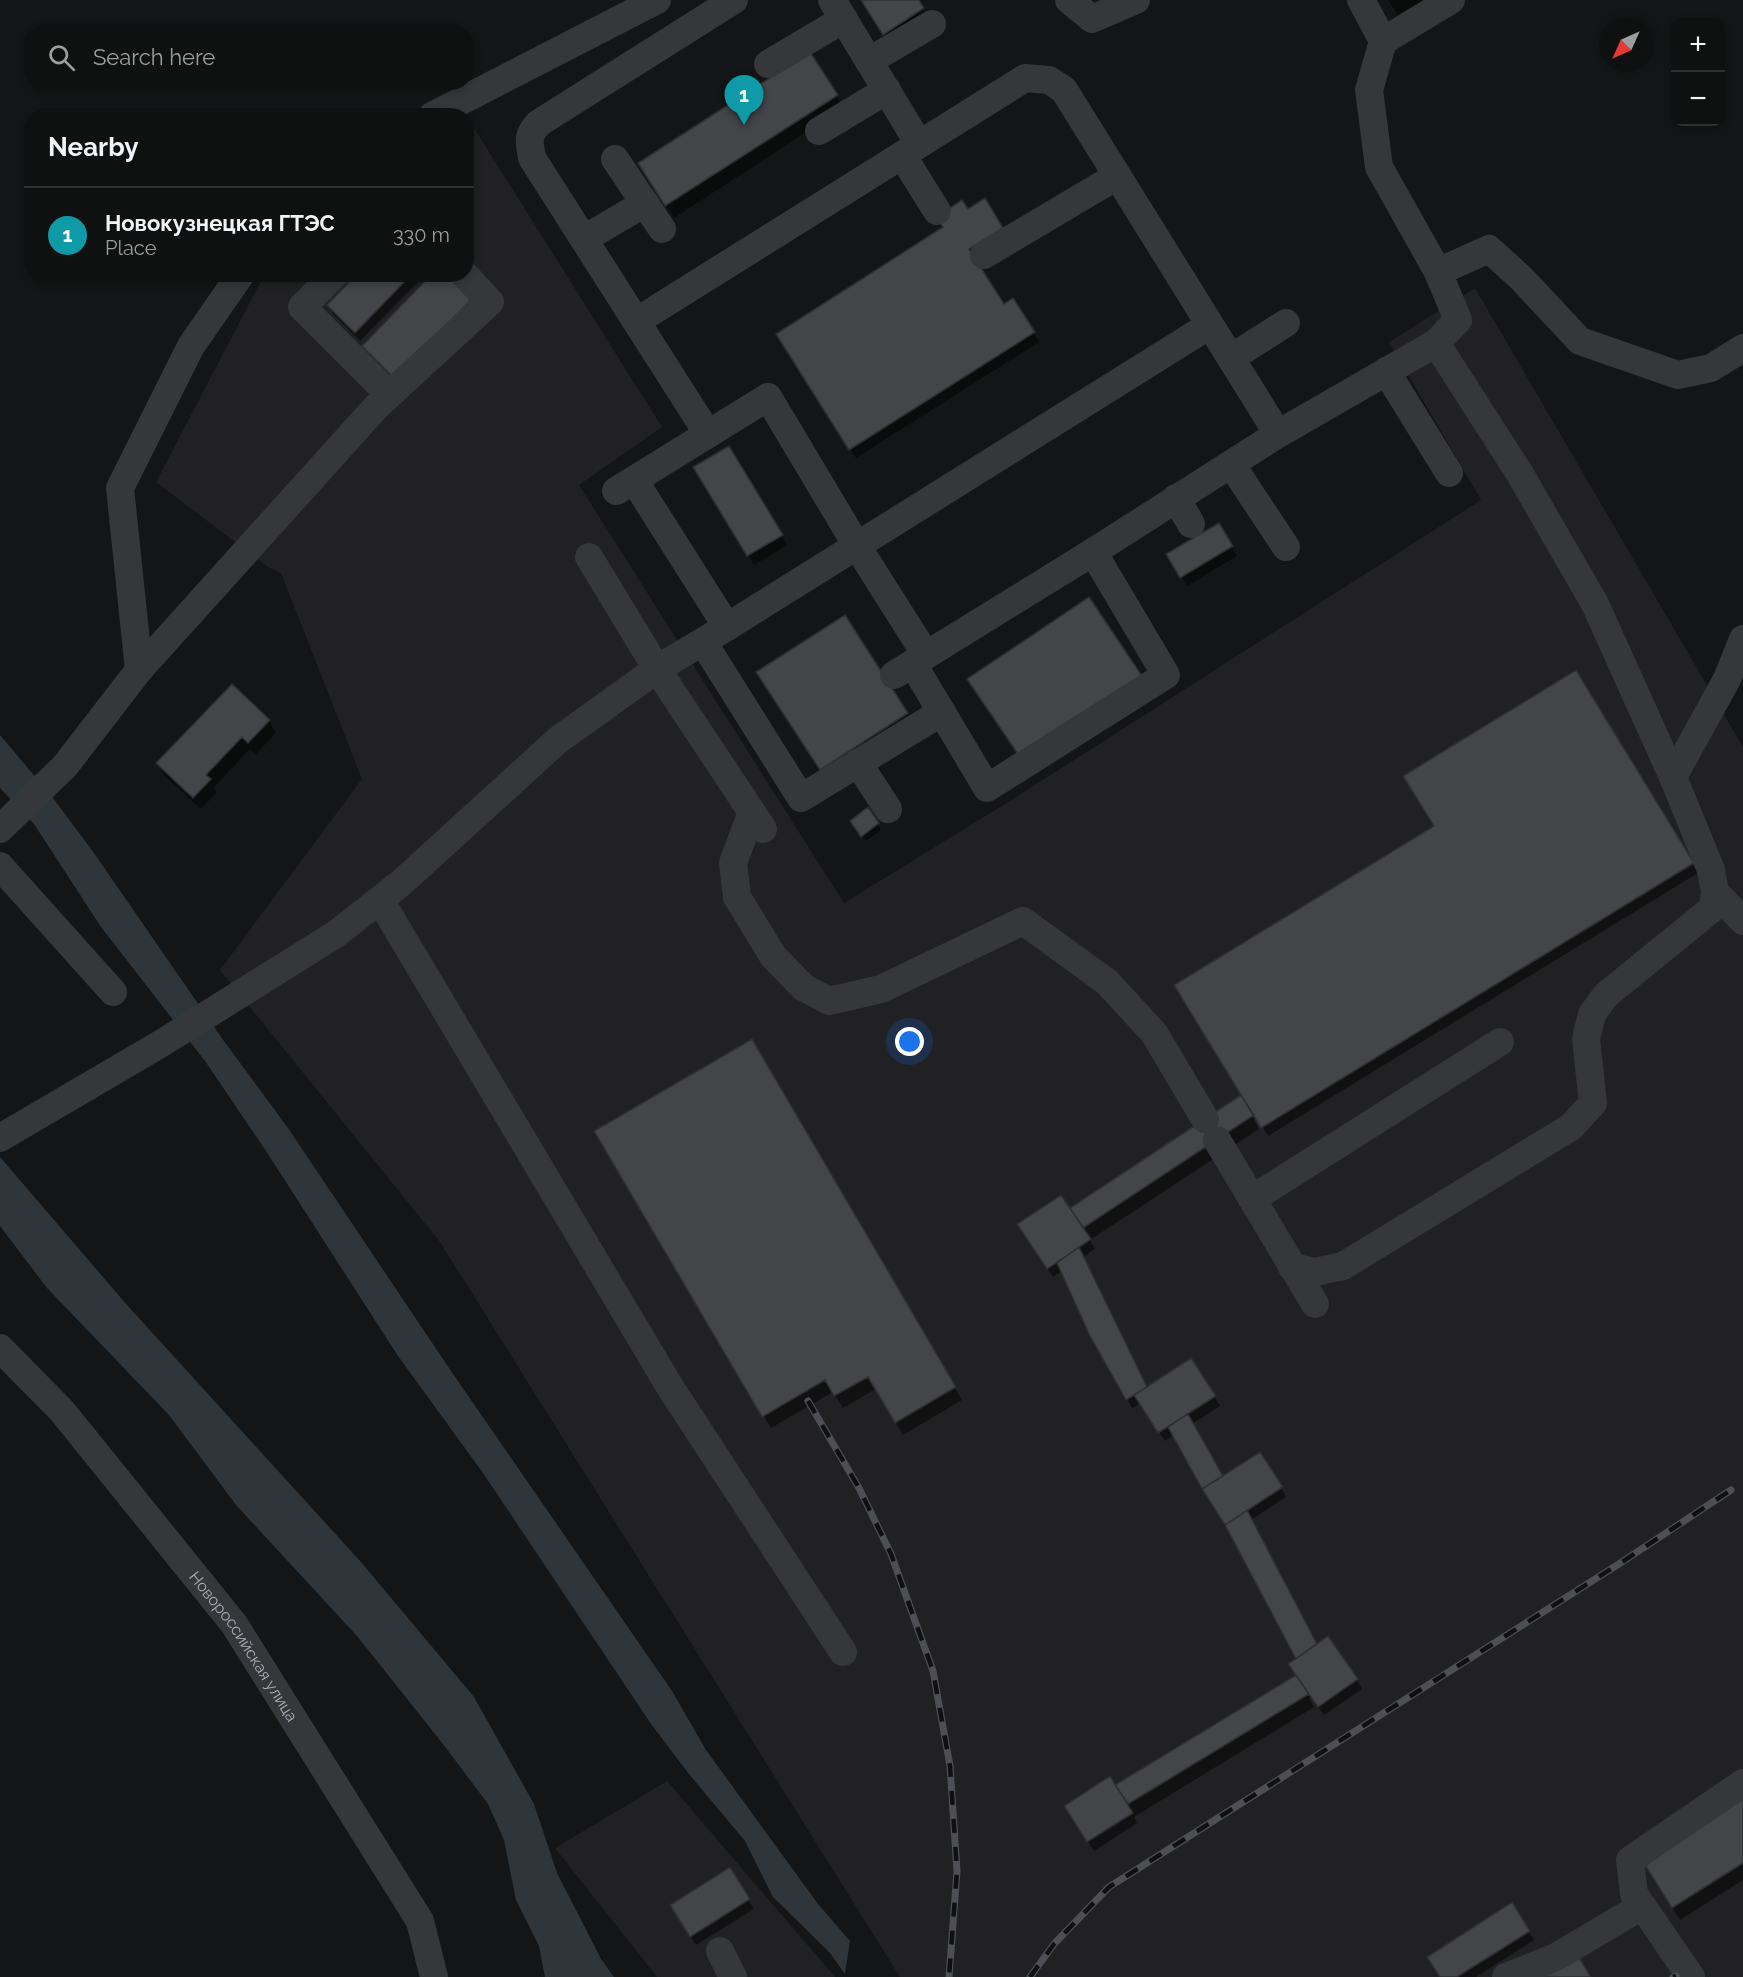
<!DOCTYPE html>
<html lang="en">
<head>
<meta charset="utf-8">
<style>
	body { margin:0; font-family:Raleway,sans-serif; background:#1d1e1e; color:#f1f3f6 }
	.controls { position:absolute; right:18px; top:18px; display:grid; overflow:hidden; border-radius:12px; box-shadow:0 3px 9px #0003 }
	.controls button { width:54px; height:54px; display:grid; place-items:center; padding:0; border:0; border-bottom:2px solid #2f3030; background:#0f1010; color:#f1f3f6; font:30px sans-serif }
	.compass { position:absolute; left:1599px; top:18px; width:54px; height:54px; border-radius:50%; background:#0f1010; box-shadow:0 3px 9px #0003; rotate:225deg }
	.you { position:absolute; left:910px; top:1042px; width:21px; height:21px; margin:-15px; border:4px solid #fff; border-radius:50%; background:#1a73e8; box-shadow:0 0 0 9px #1a73e833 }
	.badge { display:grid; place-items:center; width:39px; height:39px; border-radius:50%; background:#e49f3e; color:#fff; font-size:20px; font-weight:700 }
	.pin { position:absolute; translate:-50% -50px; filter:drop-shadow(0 2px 3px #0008) }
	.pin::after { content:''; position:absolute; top:32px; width:21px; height:18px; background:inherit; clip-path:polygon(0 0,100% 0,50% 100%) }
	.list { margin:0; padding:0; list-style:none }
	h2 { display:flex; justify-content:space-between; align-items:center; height:78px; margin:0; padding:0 24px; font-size:26px }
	h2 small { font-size:20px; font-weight:400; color:#9b9d9f }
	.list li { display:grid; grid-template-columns:39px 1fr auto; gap:18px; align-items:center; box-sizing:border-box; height:96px; padding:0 24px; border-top:2px solid #2f3030 }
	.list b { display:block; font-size:22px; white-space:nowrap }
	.list p { margin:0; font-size:20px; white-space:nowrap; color:#9b9d9f }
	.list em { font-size:20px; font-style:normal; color:#9b9d9f }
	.icon { flex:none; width:33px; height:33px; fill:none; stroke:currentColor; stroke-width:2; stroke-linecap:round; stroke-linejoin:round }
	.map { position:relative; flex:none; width:1743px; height:1977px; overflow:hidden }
	.search { position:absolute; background:#0f1010; box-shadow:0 3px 9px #0003; left:24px; top:24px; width:450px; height:66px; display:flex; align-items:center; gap:15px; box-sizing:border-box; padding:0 21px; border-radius:24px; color:#9b9d9f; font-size:22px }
	.panel { position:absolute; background:#0f1010; box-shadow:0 3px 9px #0003; left:24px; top:108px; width:450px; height:174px; border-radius:24px }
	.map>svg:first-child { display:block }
</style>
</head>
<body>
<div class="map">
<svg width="1743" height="1977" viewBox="0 0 1743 1977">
	<rect width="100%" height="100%" fill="#141516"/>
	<path fill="#212123" d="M467 117 662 427 579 485 844 903 1013 799 1481 500 1389 342 1475 288 1743 747V1977H900L440 1242 220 970 362 779 281 573 268 567 156 482 260 283 269 275 466 274Z
		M667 1781 835 1977H657L555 1848Z"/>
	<path fill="#2e363b" d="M0 735 53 798 94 853 221 1037 288 1128 451 1371 672 1691 706 1750 818 1904 850 1941 845 1974 830 1953 773 1897 745 1841 689 1774 651 1724 483 1473 398 1356 266 1151 205 1061 101 927 34 824 0 788Z
		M0 1157 127 1305 361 1562 474 1697 534 1804 557 1873 601 1959 614 1977H545L539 1946 516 1900 504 1840 488 1804 443 1744 357 1636 236 1505 169 1415 47 1288 0 1226Z"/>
	<path fill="#0007" d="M862 0H917L928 18 889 43Z
		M1388 0H1423L1398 15Z
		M836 95 843 108 674 218 647 176Z
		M984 200 974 259 1003 306 1034 333 1039 342 856 458 783 343Z
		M359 274H426L360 341 334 315 328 306Z
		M434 274 402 389 371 359 364 347Z
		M729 448 787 545 754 565 695 468Z
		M1219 525 1237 556 1187 586 1168 554Z
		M1575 672 1698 873 1268 1136 1257 1118 1254 1120 1259 1129 1090 1240 1095 1249 1083 1257 1147 1388 1214 1396 1220 1406 1192 1424 1222 1478 1281 1488 1286 1497 1251 1520 1317 1646 1357 1680 1362 1689 1324 1715 1311 1697 1309 1698 1314 1707 1134 1817 1137 1823 1094 1851 1071 1815 1119 1793 1297 1676 1298 1659 1229 1530 1174 1435 1165 1441 1140 1404 1132 1408 1091 1336 1062 1271 1053 1277 1024 1234 1070 1210 1243 1095 1435 827Z
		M269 721 276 733 256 754 250 749 214 787 217 792 201 809 165 776 158 763Z
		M868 809 881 830 866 841 855 827Z
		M751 1041 962 1400 903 1435 876 1389 843 1408 833 1392 771 1428 596 1131Z
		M1743 1801V1880L1680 1920 1652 1875Z
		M730 1869 754 1909 696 1945 677 1915Z
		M1512 1904 1534 1940 1476 1977H1441Z"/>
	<path fill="#434549" stroke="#2f2f32" stroke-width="1.5" d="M861 0H919L924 8 883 35Z
		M810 52 838 95 665 206 638 163Z
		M985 198 1003 228 969 249 1004 304 1013 298 1035 332 849 450 776 334 943 227 936 217 962 200 968 209Z
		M357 274H412L355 333 327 305Z
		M432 274H447L472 299 394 378 362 346Z
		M729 446 783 535 747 556 693 467Z
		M1219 523 1233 546 1180 578 1166 554Z
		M1089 597 1144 679 1022 760 967 679Z
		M845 615 908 713 820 770 756 672Z
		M1576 670 1694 863 1261 1128 1174 985 1434 826 1403 776Z
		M232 684 270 720 248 743 242 737 206 775 211 779 193 798 156 763Z
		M868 807 879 823 861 837 850 821Z
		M752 1039 956 1387 895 1423 868 1377 834 1396 825 1380 762 1417 594 1131Z
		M1241 1095 1254 1115 1083 1228 1070 1208Z
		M1061 1195 1091 1239 1047 1269 1017 1224Z
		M1079 1247 1147 1387 1126 1400 1090 1336 1057 1263Z
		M1191 1358 1216 1396 1158 1433 1134 1395Z
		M1188 1414 1223 1476 1202 1489 1168 1427Z
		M1260 1452 1283 1487 1225 1525 1202 1489Z
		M1247 1510 1317 1644 1296 1659 1225 1525Z
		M1328 1636 1358 1679 1318 1707 1288 1664Z
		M1296 1675 1309 1694 1128 1804 1115 1785Z
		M1110 1776 1133 1813 1087 1842 1064 1806Z
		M1743 1799V1863L1672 1908 1643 1862Z
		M730 1867 750 1899 690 1937 670 1905Z
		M1512 1902 1530 1931 1457 1977H1440L1427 1957Z
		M1575 1951 1591 1977H1534Z"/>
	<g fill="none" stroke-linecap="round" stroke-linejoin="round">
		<g stroke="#36373b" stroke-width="28">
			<path d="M832 0 919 144"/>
			<path d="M1069 0 1092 19 1136 0"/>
			<path d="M1361 0 1383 41"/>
			<path d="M869 61 932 24"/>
			<path d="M768 64 844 19"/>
			<path d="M432 116 657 0"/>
			<path d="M819 131 887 90"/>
			<path d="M902 155 937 211"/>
			<path d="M615 159 662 229"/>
			<path d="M584 239 645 203"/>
			<path d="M984 255 1117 176"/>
			<path d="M1438 272 1489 249 1522 279 1580 341 1678 375 1711 368 1743 348"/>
			<path d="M335 274 302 307 389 394"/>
			<path d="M637 321 1025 78 1049 80 1064 90 1278 434"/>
			<path d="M1231 358 1286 323"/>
			<path d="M1386 371 1449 473"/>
			<path d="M708 434 532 158C529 141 527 135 539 123L734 0"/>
			<path d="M1231 464 1286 547"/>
			<path d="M634 480 727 627"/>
			<path d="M616 491 768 397 857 546 926 655"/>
			<path d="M1176 498 1191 524"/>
			<path d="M589 557 657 669 763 829"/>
			<path d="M703 642 801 798 942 712"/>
			<path d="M913 664 987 788 1166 675 1093 552"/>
			<path d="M139 670 377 406 490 302 464 274"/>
			<path d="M894 675 1093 552 1278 434 1436 343 1458 320 1438 272 1379 167 1369 90 1383 41 1451 0"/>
			<path d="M858 763 888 809"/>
			<path d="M1673 777 1727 679 1743 639"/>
			<path d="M752 812 733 863 737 897 773 956 803 987 829 1001 881 989 1023 921 1107 982 1154 1033 1205 1119"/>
			<path d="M0 829 65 766 139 670 120 488 191 346 241 274"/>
			<path d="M0 866 113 992"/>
			<path d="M1715 892 1743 921"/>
			<path d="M380 900 670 1387 843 1652"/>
			<path d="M0 1138 162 1043 336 934 401 883 558 740 657 669 727 627 1210 325"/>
			<path d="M1217 1140 1315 1304"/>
			<path d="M1252 1199 1500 1042"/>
			<path d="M1292 1267 1315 1272 1343 1266 1571 1127 1593 1103 1586 1039 1592 1014 1606 995 1713 908 1715 892 1711 870 1673 777 1595 604 1520 474 1436 343"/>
			<path id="s1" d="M0 1348 62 1411 234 1624 420 1921 434 1977"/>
			<path d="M720 1951 733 1977"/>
			<path d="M1506 1977 1556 1957 1642 1906"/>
			<path d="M1691 1977 1634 1894 1630 1860 1743 1783"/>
		</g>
		<defs>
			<path id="rail" d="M808 1401 859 1488 891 1554 933 1671 950 1766 957 1871 949 1977
				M1030 1977 1054 1944 1109 1887 1622 1562 1731 1490
				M1673 1977 1676 1976"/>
		</defs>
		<use href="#rail" stroke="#4d4f54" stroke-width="7"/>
		<use href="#rail" stroke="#0f1011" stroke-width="4.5" stroke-dasharray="14" stroke-linecap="butt"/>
	</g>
	<g text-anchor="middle" stroke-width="6" stroke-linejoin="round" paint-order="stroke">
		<g font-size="16" fill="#a7adb5" stroke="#0f1011">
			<text dy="6" stroke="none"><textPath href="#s1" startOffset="386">Новороссийская улица</textPath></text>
		</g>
	</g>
</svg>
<div class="controls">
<button>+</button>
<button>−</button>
</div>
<svg class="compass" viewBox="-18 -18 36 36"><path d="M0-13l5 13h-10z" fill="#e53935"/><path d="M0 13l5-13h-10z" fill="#9b9d9f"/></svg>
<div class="you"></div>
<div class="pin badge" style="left:744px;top:125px;background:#0f9aa8">1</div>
<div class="search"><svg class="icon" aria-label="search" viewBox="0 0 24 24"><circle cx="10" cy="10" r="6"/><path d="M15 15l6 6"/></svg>Search here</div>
<section class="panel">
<h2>Nearby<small></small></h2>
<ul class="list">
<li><span class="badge" style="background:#0f9aa8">1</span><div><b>Новокузнецкая ГТЭС</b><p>Place</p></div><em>330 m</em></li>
</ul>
</section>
</div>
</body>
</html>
